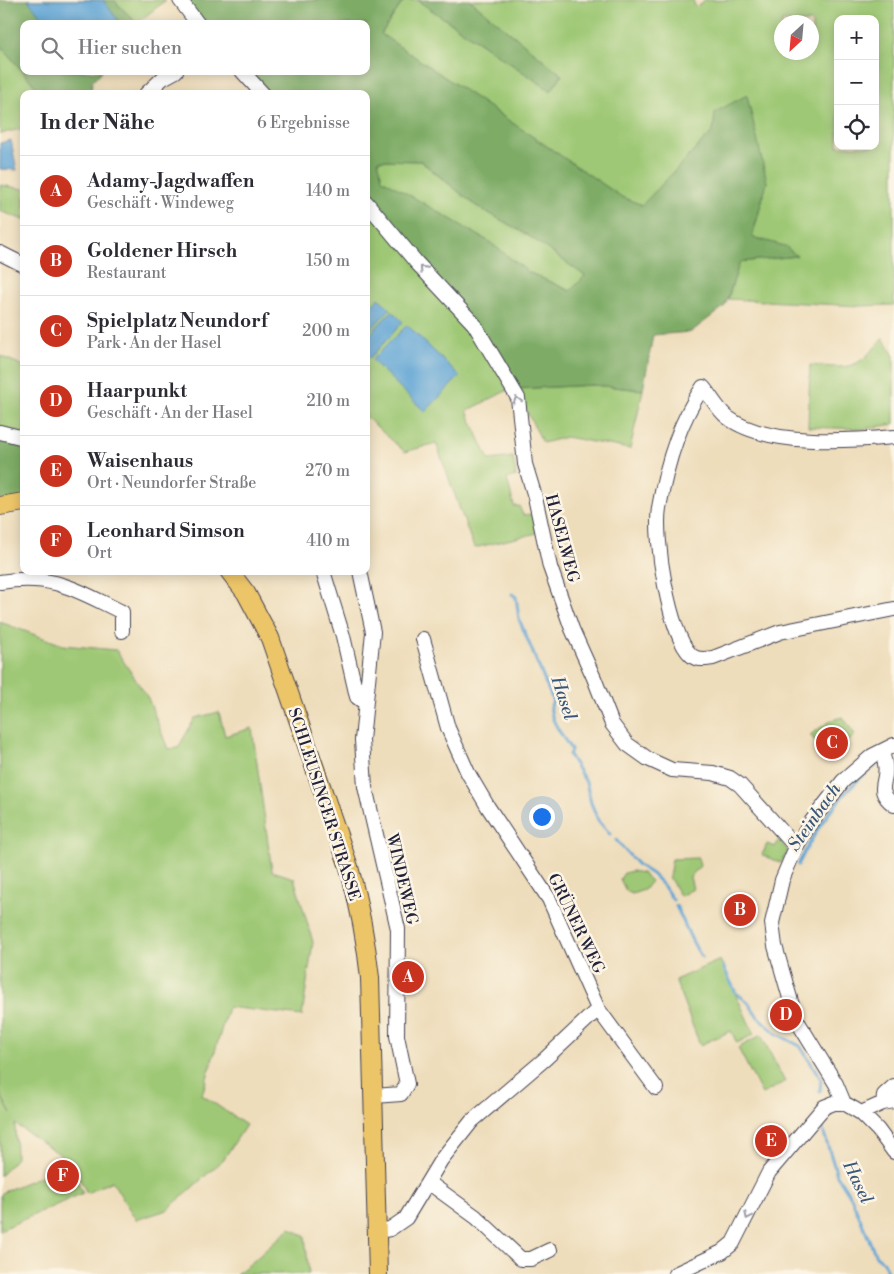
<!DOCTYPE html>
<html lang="de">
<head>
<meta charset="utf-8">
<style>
	body { margin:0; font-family:"Libre Bodoni",serif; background:#f7f7f7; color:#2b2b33 }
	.controls { position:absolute; right:15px; top:15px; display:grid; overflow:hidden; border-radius:10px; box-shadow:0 2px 12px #0003 }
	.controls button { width:45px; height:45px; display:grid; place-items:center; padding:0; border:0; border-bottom:1px solid #e1e1e2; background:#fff; color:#2b2b33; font:25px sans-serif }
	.compass { position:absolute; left:774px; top:15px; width:45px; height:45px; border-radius:50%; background:#fff; box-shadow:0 2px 12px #0003; rotate:206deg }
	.you { position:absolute; left:541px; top:816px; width:18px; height:18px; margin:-12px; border:4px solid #fff; border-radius:50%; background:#1a73e8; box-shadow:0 0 0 8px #1a73e833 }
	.badge { display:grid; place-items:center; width:32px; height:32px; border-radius:50%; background:#c8321e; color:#fff; font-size:16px; font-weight:700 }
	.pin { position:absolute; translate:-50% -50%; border:2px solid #fff; box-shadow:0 1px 5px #0006 }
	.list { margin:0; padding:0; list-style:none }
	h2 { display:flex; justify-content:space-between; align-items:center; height:65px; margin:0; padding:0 20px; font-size:21px }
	h2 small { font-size:16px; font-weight:400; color:#7c7c81 }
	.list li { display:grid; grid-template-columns:32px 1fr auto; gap:15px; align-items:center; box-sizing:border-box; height:70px; padding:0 20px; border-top:1px solid #e1e1e2 }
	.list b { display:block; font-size:19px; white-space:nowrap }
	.list p { margin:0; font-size:16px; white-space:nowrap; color:#7c7c81 }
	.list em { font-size:16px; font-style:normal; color:#7c7c81 }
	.icon { flex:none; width:28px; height:28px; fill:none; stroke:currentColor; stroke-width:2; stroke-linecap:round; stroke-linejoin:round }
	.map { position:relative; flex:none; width:894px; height:1274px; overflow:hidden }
	.search { position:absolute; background:#fff; box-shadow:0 2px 12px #0003; left:20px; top:20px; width:350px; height:55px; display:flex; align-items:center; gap:12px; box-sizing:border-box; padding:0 18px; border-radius:10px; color:#7c7c81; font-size:19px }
	.panel { position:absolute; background:#fff; box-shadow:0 2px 12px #0003; left:20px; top:90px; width:350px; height:485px; border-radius:10px }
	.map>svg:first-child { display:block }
</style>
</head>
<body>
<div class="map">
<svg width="894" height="1274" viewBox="0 0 894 1274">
	<rect width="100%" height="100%" fill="#fcf5e5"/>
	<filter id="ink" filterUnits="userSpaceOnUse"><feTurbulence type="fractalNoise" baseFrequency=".02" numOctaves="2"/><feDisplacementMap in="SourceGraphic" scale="10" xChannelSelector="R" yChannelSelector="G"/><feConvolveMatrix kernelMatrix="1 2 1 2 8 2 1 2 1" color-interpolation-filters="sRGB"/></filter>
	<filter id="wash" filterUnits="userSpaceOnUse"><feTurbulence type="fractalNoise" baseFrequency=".0096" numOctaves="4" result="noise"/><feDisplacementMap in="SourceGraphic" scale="20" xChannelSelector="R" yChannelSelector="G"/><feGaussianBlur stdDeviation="1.12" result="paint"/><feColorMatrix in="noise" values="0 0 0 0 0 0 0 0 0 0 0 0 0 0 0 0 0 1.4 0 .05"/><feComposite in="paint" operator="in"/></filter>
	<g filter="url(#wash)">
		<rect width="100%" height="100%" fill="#edb"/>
		<path fill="#9ec875" stroke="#607558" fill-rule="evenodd" d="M114 0H166L137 23Z
			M404 0H417L551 91 562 75 470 0H693L696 8 704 0H894V305L859 306 728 299 739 262 796 256 761 239 752 238 767 182 713 131 643 205 622 198 381 34ZM838 19H875V146H838ZM782 22H812V52H782Z
			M0 45 42 94H24V128L0 134Z
			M378 160 420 161 475 205 529 236 586 276 571 291 528 272 488 241 381 179Z
			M0 185 24 189V220L0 211Z
			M373 210 474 324 508 390 467 411 489 460 513 457 516 476 507 479 514 506H519L523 515 532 514 537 533 474 548 436 443 405 452 366 417V216Z
			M883 338 894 356V424L863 429 808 427 810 365C852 369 856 370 883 338Z
			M0 356 24 366V438L0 432Z
			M593 385 643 390 630 449 566 437 543 443 515 389Z
			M0 622 63 645 116 650 148 698 168 749 178 748 195 718 219 712 225 736 252 728 272 871 294 878 313 942 302 1016 228 1007 202 1095 246 1125 223 1160 167 1210 136 1220 112 1181 87 1193 71 1162 15 1124 16 1158 0 1176V1095L11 1114 0 1093Z
			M843 717 855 735 839 751 826 754 810 735 832 720Z
			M779 840 788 851 781 863 762 855 767 844 775 847Z
			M698 858 700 866 690 877 693 889 680 896 669 877 672 859Z
			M632 871 642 873 651 881 644 890 632 894 626 891 620 879 624 873Z
			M720 960 754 1034 737 1043 731 1031 700 1045 675 980Z
			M761 1035 785 1082 762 1094 738 1048Z
			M69 1164 83 1193 0 1230V1196L3 1192Z
			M290 1228 305 1236 309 1274H236L250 1264Z"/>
		<path fill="#7eac66" stroke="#506750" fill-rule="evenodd" d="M0 0H114L137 24H24V71H102L92 82 91 94H42L0 45Z
			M181 0H404L381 34 622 197 642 205 713 131 715 112 747 95 767 182 752 237 785 246 797 256 740 262 725 306 691 332 653 335 643 390 593 385 515 389 511 378 366 198V94H268L246 71H366V24H199ZM378 160 421 161 475 205 529 236 585 276 570 291 528 272 488 241 382 179Z
			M417 0H470L562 75 551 91Z
			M0 432 24 438V502L0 506Z"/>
		<path fill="#5fa4d5" stroke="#406388" d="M28 0H103L121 24H47Z
			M11 140 17 170 0 169V143Z
			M379 298 390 309 366 334V311Z
			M392 311 403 322 370 358 366 354V338Z
			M407 325 460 376 425 412 372 360Z"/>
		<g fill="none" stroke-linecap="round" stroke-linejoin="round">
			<path stroke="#5fa4d5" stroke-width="3" d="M512 594 516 597 519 619 553 701C544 714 564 737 571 750L569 755 586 782 591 803 598 820 610 834
				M616 840 638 865 652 874 663 885 673 900
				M798 865C817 826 841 791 876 765
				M676 906C684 921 692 945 702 957
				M723 966 736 993 748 1002 758 1017 777 1034 800 1046 821 1079 820 1091
				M822 1127 837 1175 851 1197 876 1256 884 1262 888 1274"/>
		</g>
	</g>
	<g filter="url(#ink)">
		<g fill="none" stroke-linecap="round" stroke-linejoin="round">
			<defs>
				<path id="minor" d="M180 0 198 24
					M242 71 263 94
					M146 94 163 78 176 71
					M366 202 416 262 474 324 518 398 525 464 535 497 550 567 572 629 594 678 612 724 627 744 648 759 672 770 713 773 730 778 740 785 796 847
					M0 253 24 265
					M0 432 24 438
					M894 437C848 441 766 447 727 417 717 409 711 396 703 387 679 422 666 466 659 508 654 537 669 635 691 655 697 661 706 659 713 658L780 632 894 609
					M323 571 343 636 357 697 365 703
					M360 571 373 632 362 740 365 787 398 929 397 1036 407 1084 401 1094 374 1096
					M0 582C53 573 76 590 122 612V631
					M894 745 872 756 843 781 811 822 796 847 782 880 772 923 775 946 796 1019 836 1084 844 1103 861 1113 878 1130 894 1152
					M881 752C882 755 885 760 885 764 889 782 873 789 894 805
					M598 1009 656 1088
					M883 1103 884 1095 894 1086
					M861 1113 883 1103 894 1101
					M428 1182 476 1217 521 1259H531L550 1250
					M378 1231 390 1229 406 1218 441 1160 472 1121 545 1059 598 1009 549 899 488 807 468 773 448 728 423 639
					M675 1274 722 1252 733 1243 769 1172 824 1107 834 1103H844"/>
				<path id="major" d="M0 506 24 502
					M229 571 246 593 270 638 349 867C359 904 366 940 370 978L378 1274"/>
			</defs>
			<use href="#minor" stroke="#413e4e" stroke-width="16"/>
			<use href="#major" stroke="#413e4e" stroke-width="20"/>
			<use href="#minor" stroke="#fff" stroke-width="14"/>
			<use href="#major" stroke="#edc569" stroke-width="18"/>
		</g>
		<defs><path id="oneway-chevron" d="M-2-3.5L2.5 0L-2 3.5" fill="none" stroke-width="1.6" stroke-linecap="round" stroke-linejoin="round" transform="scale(1.25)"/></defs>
		<g stroke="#9c9ca7">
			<use href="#oneway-chevron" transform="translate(423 269) rotate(-133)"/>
			<use href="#oneway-chevron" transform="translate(517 400) rotate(-105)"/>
			<use href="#oneway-chevron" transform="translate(748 1216) rotate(116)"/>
		</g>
	</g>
	<g text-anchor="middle" stroke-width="5" stroke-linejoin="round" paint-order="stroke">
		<g font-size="16" fill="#22223b" stroke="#fcf5e5">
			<text transform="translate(563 538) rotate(75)" y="6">HASELWEG</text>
			<text transform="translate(325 804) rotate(72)" y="6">SCHLEUSINGER STRASSE</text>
			<text transform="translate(403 879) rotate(77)" y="6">WINDEWEG</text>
			<text transform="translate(577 923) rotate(64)" y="6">GRÜNER WEG</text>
		</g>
		<g font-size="18" font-style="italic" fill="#3a5679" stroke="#fcf5e5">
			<text transform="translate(564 698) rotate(72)" y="6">Hasel</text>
			<text transform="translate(814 817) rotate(-55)" y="6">Steinbach</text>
			<text transform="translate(858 1182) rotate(64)" y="6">Hasel</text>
		</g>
	</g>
</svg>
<div class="controls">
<button>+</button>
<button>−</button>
<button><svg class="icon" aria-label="locate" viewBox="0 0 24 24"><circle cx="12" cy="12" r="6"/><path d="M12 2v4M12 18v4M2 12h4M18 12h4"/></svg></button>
</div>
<svg class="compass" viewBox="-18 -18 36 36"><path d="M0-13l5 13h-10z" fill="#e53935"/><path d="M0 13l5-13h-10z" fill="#7c7c81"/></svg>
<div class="you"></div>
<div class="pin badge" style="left:408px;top:977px">A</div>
<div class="pin badge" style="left:740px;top:910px">B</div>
<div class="pin badge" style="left:832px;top:743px">C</div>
<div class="pin badge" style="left:786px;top:1015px">D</div>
<div class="pin badge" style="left:771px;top:1141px">E</div>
<div class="pin badge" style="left:63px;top:1176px">F</div>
<div class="search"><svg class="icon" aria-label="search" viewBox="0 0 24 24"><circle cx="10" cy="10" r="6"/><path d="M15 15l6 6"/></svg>Hier suchen</div>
<section class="panel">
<h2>In der Nähe<small>6 Ergebnisse</small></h2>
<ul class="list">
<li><span class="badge">A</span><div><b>Adamy-Jagdwaffen</b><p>Geschäft · Windeweg</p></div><em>140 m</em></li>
<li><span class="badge">B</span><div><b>Goldener Hirsch</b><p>Restaurant</p></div><em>150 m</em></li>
<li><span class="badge">C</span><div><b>Spielplatz Neundorf</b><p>Park · An der Hasel</p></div><em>200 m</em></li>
<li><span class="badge">D</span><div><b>Haarpunkt</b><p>Geschäft · An der Hasel</p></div><em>210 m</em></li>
<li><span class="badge">E</span><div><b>Waisenhaus</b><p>Ort · Neundorfer Straße</p></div><em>270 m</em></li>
<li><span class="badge">F</span><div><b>Leonhard Simson</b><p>Ort</p></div><em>410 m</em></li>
</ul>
</section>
</div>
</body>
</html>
